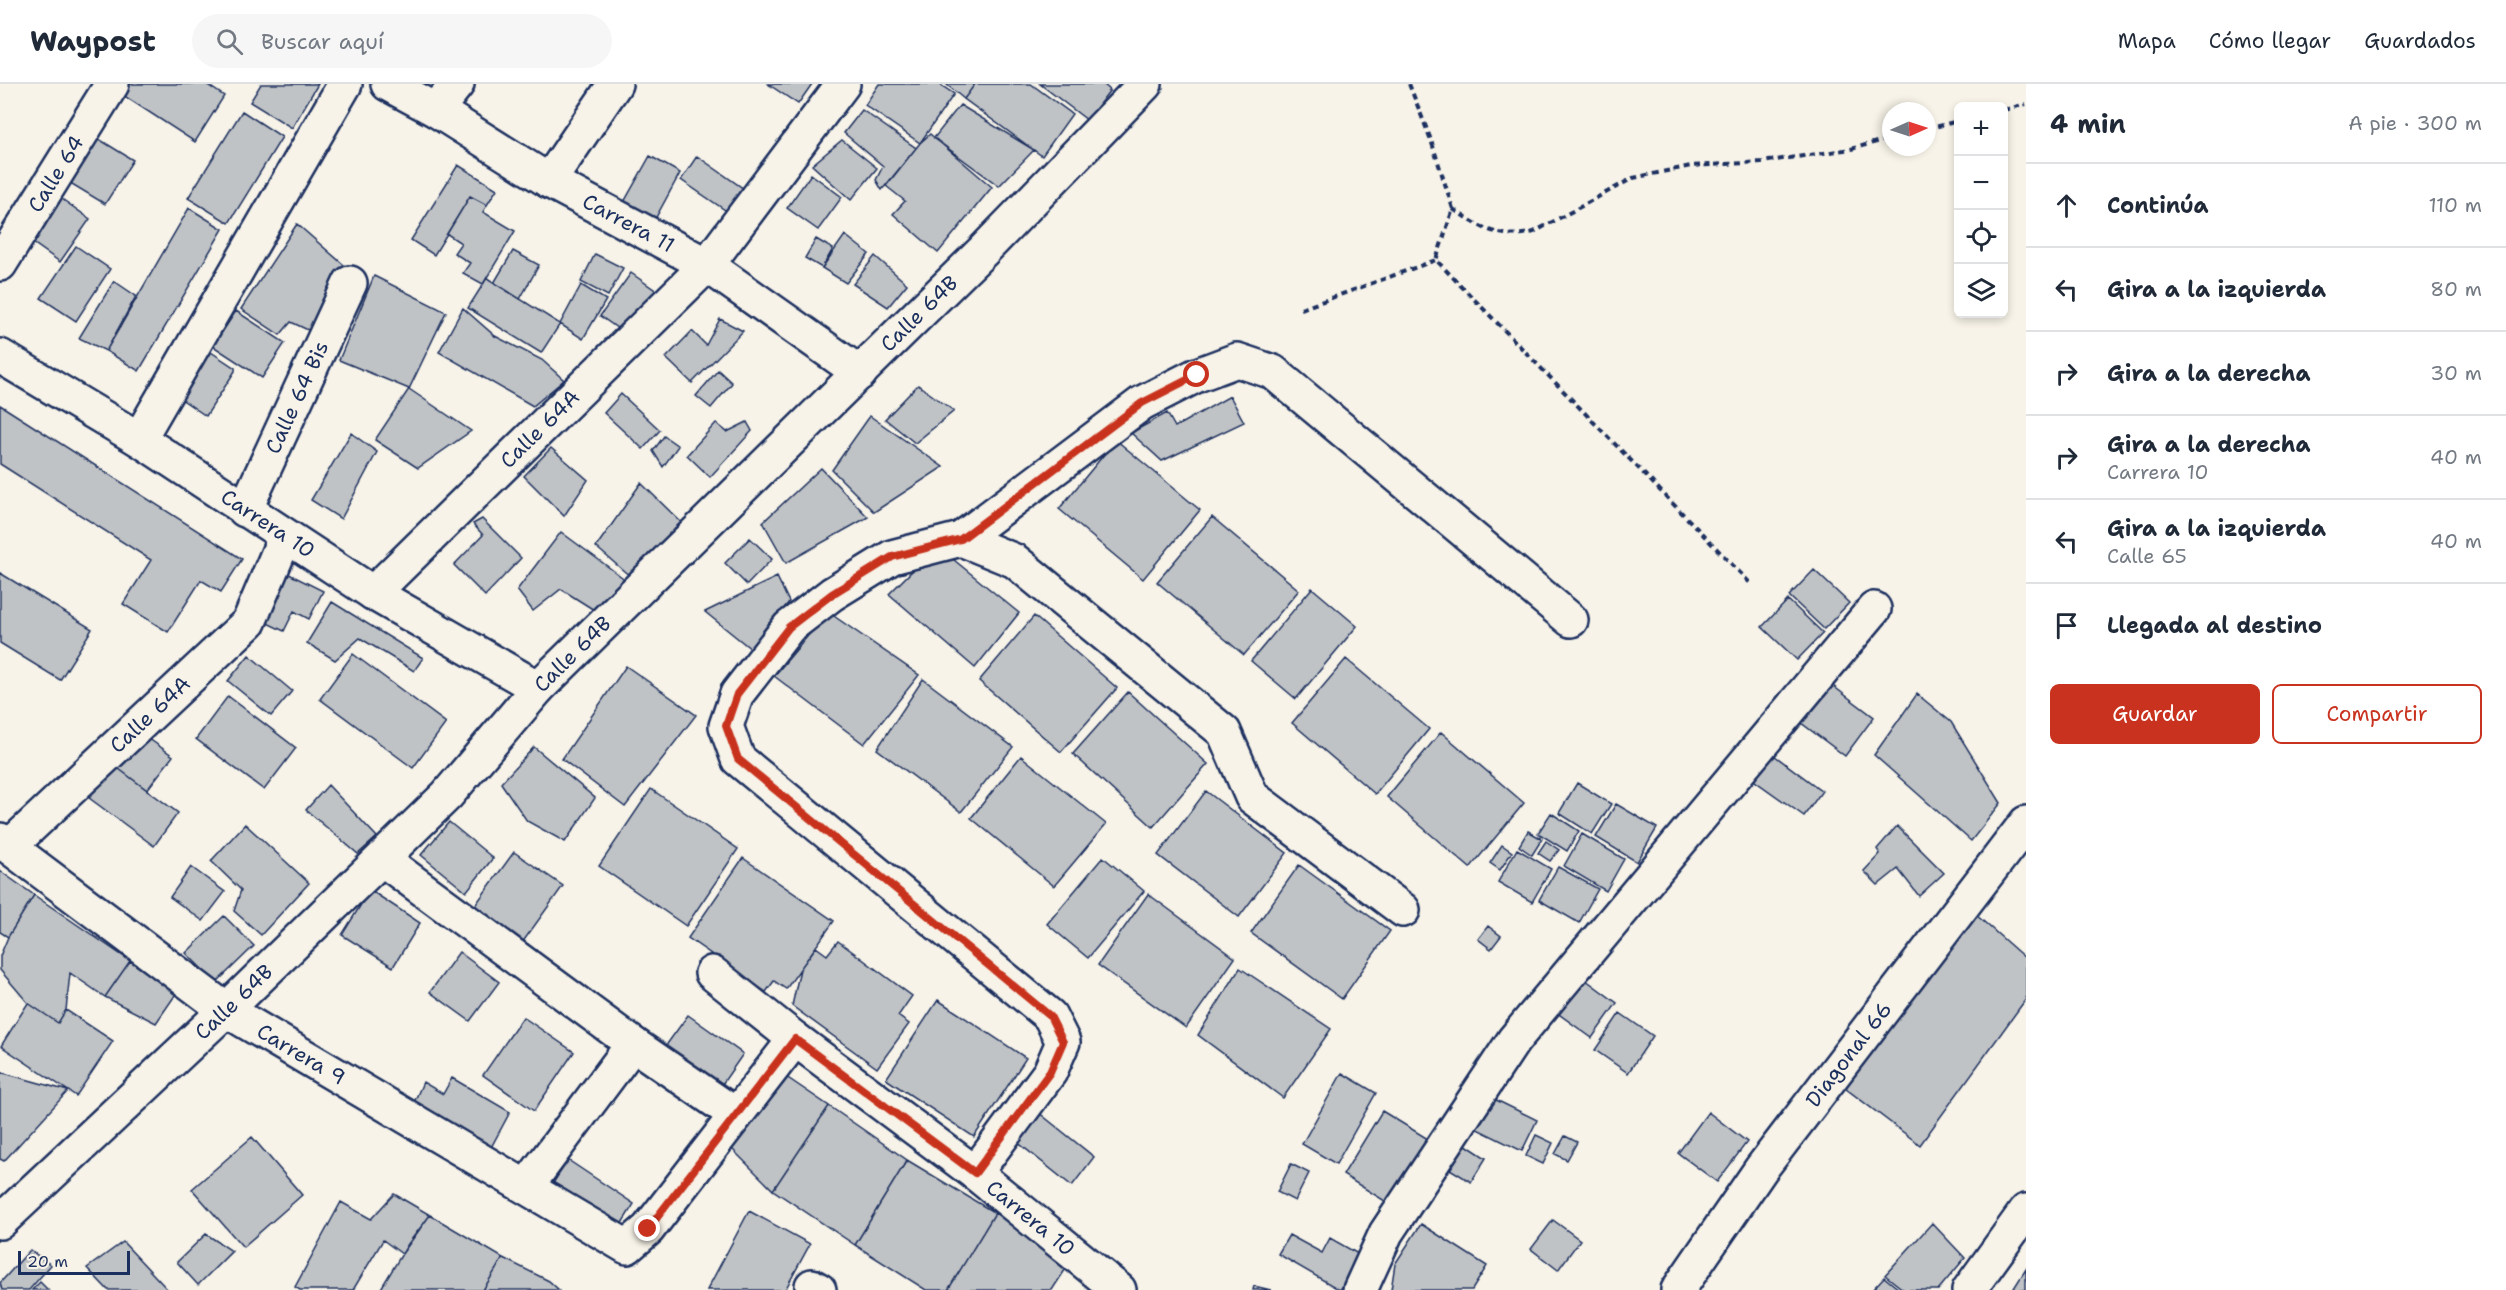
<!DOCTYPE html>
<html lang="es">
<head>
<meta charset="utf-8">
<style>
	body { margin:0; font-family:"Shantell Sans",sans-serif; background:#f6f6f7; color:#1f2937 }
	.controls { position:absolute; right:18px; top:18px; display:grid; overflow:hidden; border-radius:9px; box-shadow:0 3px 9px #0003 }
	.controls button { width:54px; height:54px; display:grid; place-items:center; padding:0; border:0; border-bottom:2px solid #e0e1e3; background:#fff; color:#1f2937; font:30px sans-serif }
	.compass { position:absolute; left:1882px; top:18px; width:54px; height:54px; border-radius:50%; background:#fff; box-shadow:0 3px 9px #0003; rotate:87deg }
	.scale { position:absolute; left:18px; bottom:15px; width:112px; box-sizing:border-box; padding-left:6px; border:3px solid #1b2f5e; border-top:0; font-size:16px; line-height:21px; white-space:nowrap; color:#1b2f5e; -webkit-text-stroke:4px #f7f3e8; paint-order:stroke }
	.stop { position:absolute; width:18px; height:18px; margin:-14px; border:4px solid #c8321e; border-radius:50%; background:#fff }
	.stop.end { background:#c8321e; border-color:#fff; box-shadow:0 2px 6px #0008 }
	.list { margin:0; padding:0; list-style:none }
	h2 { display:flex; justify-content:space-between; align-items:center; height:78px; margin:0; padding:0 24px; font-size:26px }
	h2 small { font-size:20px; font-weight:400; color:#747a83 }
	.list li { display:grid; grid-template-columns:39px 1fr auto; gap:18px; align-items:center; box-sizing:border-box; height:84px; padding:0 24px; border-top:2px solid #e0e1e3 }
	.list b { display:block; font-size:22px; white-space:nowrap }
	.list p { margin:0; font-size:20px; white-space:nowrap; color:#747a83 }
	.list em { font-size:20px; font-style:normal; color:#747a83 }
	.actions { display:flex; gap:12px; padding:18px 24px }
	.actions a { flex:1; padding:14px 0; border:2px solid #c8321e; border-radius:9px; text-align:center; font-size:21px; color:#c8321e }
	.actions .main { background:#c8321e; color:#fff }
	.icon { flex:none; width:33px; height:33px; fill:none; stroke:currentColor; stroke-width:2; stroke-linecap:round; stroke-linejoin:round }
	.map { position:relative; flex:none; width:2026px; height:1206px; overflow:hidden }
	header { display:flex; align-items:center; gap:36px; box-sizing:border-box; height:84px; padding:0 30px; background:#fff; border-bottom:2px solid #e0e1e3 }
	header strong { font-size:28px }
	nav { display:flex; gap:33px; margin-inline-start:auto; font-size:21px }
	.search { width:420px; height:54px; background:#f6f6f7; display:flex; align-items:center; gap:15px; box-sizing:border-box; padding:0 21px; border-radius:33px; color:#747a83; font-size:22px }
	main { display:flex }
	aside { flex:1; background:#fff }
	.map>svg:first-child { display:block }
</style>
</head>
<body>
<header>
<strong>Waypost</strong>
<div class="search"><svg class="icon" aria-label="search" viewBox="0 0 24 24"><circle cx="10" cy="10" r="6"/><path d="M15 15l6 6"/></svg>Buscar aquí</div>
<nav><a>Mapa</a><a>Cómo llegar</a><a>Guardados</a></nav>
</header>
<main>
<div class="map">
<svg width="2026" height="1206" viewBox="0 0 2026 1206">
	<rect width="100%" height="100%" fill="#f7f3e8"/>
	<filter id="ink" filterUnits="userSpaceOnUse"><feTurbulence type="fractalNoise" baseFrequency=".0167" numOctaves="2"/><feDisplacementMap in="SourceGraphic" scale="12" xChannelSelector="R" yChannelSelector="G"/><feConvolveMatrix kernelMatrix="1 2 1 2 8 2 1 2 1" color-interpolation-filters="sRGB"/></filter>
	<g filter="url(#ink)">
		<path fill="#c0c3c5" stroke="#1b2f5e" stroke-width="1.5" d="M119 0H206L224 12 195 58 115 6Z
			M261 0H318L292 44 250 18Z
			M768 0H812L798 20Z
			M879 0H939L954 10 920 59 865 21Z
			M946 0H975L964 15Z
			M975 0H1031L1072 30 1042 72 964 15Z
			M1040 0H1103L1110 6 1087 36Z
			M960 21 1034 66 999 102 934 54Z
			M862 26 916 64 882 106 876 96 883 82 844 49Z
			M242 27 282 53 229 139 188 114Z
			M89 49 133 76 105 120 62 94Z
			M930 50 992 103 938 169 893 130 905 117 886 102 920 59Z
			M842 56 877 84 851 116 812 81Z
			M650 72 680 89 654 137 623 120Z
			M697 72 744 105 728 128 681 96Z
			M458 81 497 105 487 121 470 112 434 171 411 156Z
			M811 90 842 113 818 146 787 124Z
			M470 112 487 121 483 128 515 147 483 200 463 189 470 179 454 169 461 159 447 150Z
			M59 113 90 135 60 178 29 156Z
			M189 124 223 145 139 287 106 267Z
			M297 140 345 182 310 247 291 238 280 251 241 225Z
			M845 151 869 170 846 199 822 184Z
			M816 155 833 165 822 184 805 174Z
			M76 162 110 185 76 237 41 214Z
			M513 167 539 181 520 215 494 199Z
			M595 170 623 184 608 212 581 198Z
			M875 172 907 200 888 223 853 200Z
			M631 189 658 208 627 251 600 232Z
			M374 192 446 228 409 305 339 276Z
			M487 194 560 240 541 269 468 224Z
			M114 197 136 212 106 267 79 254Z
			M581 201 606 216 583 255 560 240Z
			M463 224 495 252 542 276 564 296 533 322 439 268Z
			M236 227 285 259 262 294 213 262Z
			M720 235 743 247 692 299 666 274 692 247 706 261Z
			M205 264 235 284V287L206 332 174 310Z
			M718 286 732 299 711 324 696 312Z
			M918 301 954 327 915 359 885 335Z
			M409 305 471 347 418 384 375 356Z
			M621 310 660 346 643 365 604 329Z
			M1230 312 1244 338 1162 377 1131 349 1167 329 1175 343Z
			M0 321 242 475 221 508 201 496 168 548 123 520 151 476 0 380Z
			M870 332 943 383 874 428 832 386Z
			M747 338 752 347 710 393 687 371 716 339 727 348Z
			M351 349 377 368 341 435 311 416Z
			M664 352 678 362 663 383 653 367Z
			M1116 356 1200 426 1143 495 1059 425Z
			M551 364 588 396 564 432 524 392Z
			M821 384 868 433 786 479 763 438Z
			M641 399 685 442 639 500 596 463Z
			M1212 433 1299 506 1244 571 1157 498Z
			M482 435 521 474 485 512 454 481 483 451 473 440Z
			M561 448 634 502 602 531 561 505 533 527 517 506Z
			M750 454 772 475 747 501 725 479Z
			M943 467 1019 529 975 584 889 510 923 476Z
			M1814 486 1849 519 1824 545 1789 512Z
			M0 489 92 545 60 596 0 559Z
			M287 489 323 507 309 535 294 527 284 547 263 537Z
			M777 493 789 518 751 565 705 528Z
			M1312 504 1357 542 1296 615 1251 577Z
			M1788 516 1823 549 1797 576 1762 543Z
			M332 518 423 574 414 587 360 554 335 576 307 559Z
			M828 528 919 591 864 660 774 592Z
			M1034 532 1117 604 1061 668 979 597Z
			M353 570 446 639 413 684 320 615Z
			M249 571 292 607 271 632 228 597Z
			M1346 575 1429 645 1375 710 1292 639Z
			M626 582 696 631 625 723 562 675Z
			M1821 593 1874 633 1845 672 1792 632Z
			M923 595 1013 663 961 728 877 665Z
			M1128 608 1208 680 1153 743 1073 670Z
			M1917 610 1951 638 2001 719 1971 757 1874 671Z
			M228 612 296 664 264 706 196 655Z
			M1441 648 1524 719 1470 784 1387 713Z
			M145 652 173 672 147 706 115 682Z
			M534 663 595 714 565 758 527 737 501 699Z
			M1767 666 1822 707 1804 732 1748 692Z
			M1021 672 1106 740 1054 802 971 734Z
			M115 682 178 729 154 762 85 711Z
			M1577 699 1611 720 1592 750 1559 729Z
			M328 701 377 753 358 770 306 726Z
			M651 705 738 765 686 842 599 782Z
			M1206 707 1287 769 1239 833 1158 771Z
			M1616 720 1657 744 1637 778 1596 753Z
			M1551 729 1579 747 1567 767 1538 749Z
			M449 738 493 774 466 808 421 771Z
			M245 740 309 799 261 851 234 827 241 806 211 777Z
			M1897 742 1944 789 1919 812 1898 785 1878 801 1864 787 1880 770 1877 765Z
			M1528 747 1542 755 1532 771 1519 762Z
			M1582 750 1624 775 1606 807 1564 782Z
			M1546 757 1559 766 1550 777 1538 769Z
			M1502 761 1512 768 1500 786 1490 779Z
			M1517 765 1551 785 1532 818 1498 798Z
			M514 768 563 802 517 866 468 831Z
			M1103 773 1144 807 1088 874 1047 840Z
			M743 774 834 837 786 905 774 897 766 908 688 854Z
			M1299 781 1390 847 1342 915 1251 849Z
			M191 783 225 808 203 837 170 813Z
			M1558 783 1598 805 1579 839 1539 816Z
			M0 787 34 811 8 853 0 848Z
			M370 806 420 839 393 883 342 851Z
			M1148 810 1235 874 1186 944 1098 881Z
			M34 811 130 877 105 913 70 889 66 926 58 939 28 919 0 886V872L8 853Z
			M1975 830 2026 875V915L1920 1061 1845 1004Z
			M224 832 254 862 216 899 186 869Z
			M1488 842 1501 852 1491 865 1478 855Z
			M838 857 912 912 898 932 909 940 877 984 792 922 800 885 816 863 827 871Z
			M459 868 499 898 470 937 430 908Z
			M130 877 176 910 156 939 105 913Z
			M1240 884 1331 945 1283 1014 1198 951Z
			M1582 893 1617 919 1592 954 1556 928Z
			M938 916 1026 974 974 1053 886 995Z
			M28 919 58 939 66 926 113 957 76 1012 1 962Z
			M1620 929 1653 952 1628 989 1595 966Z
			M688 931 743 970 718 1006 662 967Z
			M523 933 574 968 534 1027 483 991Z
			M776 986 829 1022 773 1106 726 1059Z
			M0 988 68 1007 4 1077 0 1075Z
			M1342 989 1376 1009 1336 1080 1302 1060Z
			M452 994 510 1028 488 1069 412 1023 423 998 443 1010Z
			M1488 1012 1537 1036 1522 1067 1473 1043Z
			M829 1022 907 1076 855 1161 773 1106Z
			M1382 1027 1428 1055 1388 1119 1343 1091Z
			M1038 1028 1094 1073 1072 1102 1016 1057Z
			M1708 1028 1747 1058 1717 1098 1678 1069Z
			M1536 1051 1553 1059 1543 1080 1526 1072Z
			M1565 1052 1577 1058 1567 1076 1555 1070Z
			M252 1053 302 1111 243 1163 192 1105Z
			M1460 1057 1486 1074 1471 1098 1445 1082Z
			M568 1076 634 1120 614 1152 548 1107Z
			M907 1076 995 1129 948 1206H926L855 1161Z
			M1291 1080 1309 1089 1295 1117 1277 1108Z
			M394 1110 430 1131 402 1170 383 1156 353 1206H300L295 1203 341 1118 371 1135Z
			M749 1127 810 1160 785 1206H707Z
			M995 1129 1069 1180 1052 1206H948Z
			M430 1131 503 1174 483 1206H380L408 1160Z
			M1553 1136 1580 1156 1558 1186 1531 1165Z
			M1932 1139 1965 1174 1938 1206H1904L1885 1191Z
			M1421 1140 1487 1182 1472 1206H1391L1395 1180Z
			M206 1150 232 1167 198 1201 177 1178Z
			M1289 1151 1322 1169 1330 1154 1360 1171 1340 1206 1278 1170Z
			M123 1158 168 1206H108L87 1184Z
			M30 1166 51 1181 29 1206H2L0 1199Z
			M503 1174 549 1197 559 1206H483Z
			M2026 1185V1206H2017L2014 1204Z
			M1884 1193 1900 1206H1872Z
			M40 1198 48 1206H32Z
			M1254 1202 1271 1206H1253Z"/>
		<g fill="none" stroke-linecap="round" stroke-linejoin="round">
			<defs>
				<g id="street">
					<path id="s1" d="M388 0 436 26 549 97 707 181 860 289"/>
					<path d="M436 26 457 0"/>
					<path d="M549 97 615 0"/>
					<path id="s2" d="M0 180 112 0"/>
					<path id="s3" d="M0 272 139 355 373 509 538 604"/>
					<path d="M139 355 345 0"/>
					<path id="s4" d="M245 426 350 199"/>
					<path d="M961 455 1142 319 1197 291 1237 276 1273 288 1571 536"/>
					<path id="s5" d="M373 509 707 181 843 0"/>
					<path id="s6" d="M0 756 226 926 627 1163 648 1145 795 955"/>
					<path id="s7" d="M10 762 249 538 285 453"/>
					<path d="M382 775 633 960 736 1031"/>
					<path id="s8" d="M712 889 795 955 975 1089 1119 1206"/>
					<path d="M975 1089 1050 988 1063 958 1050 932 738 675 726 642 737 610 789 543 832 510 892 473 961 455 1015 477 1224 648 1252 713 1403 826"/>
					<path d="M527 1102 633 960"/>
					<path id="s9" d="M0 1138 226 926 447 711 538 604 983 167 1145 0"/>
					<path d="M812 1202 819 1206"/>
					<path d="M1360 1206 1386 1149 1514 956 1874 525"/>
					<path id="s10" d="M1678 1206 1761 1085 2026 739"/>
					<path d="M1969 1206 2026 1127"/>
				</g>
			</defs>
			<use href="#street" stroke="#1b2f5e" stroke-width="38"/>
			<path stroke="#1b2f5e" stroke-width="4" stroke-dasharray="6 4.5" stroke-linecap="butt" d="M1409 0 1431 56 1453 125 1436 176 1751 500
				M2004 26 2026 20
				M1927 45 1958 37
				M1453 125C1481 144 1499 156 1534 148L1633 94 1691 82 1762 78 1851 65 1891 54
				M1301 225 1436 176"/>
			<use href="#street" stroke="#f7f3e8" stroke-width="33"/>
		</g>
	</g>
	<g fill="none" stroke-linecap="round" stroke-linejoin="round" filter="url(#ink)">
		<path stroke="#c8321e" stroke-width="8" d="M648 1145 795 955 975 1089 1050 988 1063 958 1050 932 738 675 726 642 737 610 789 543 832 510 892 473 961 455 1142 319 1197 291"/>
	</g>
	<g text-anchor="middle" stroke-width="5" stroke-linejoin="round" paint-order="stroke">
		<g font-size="21" fill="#1b2f5e" stroke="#f7f3e8">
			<text dy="7" stroke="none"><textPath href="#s2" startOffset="106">Calle 64</textPath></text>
			<text dy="7" stroke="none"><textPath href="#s1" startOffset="278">Carrera 11</textPath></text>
			<text dy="7" stroke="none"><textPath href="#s9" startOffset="1293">Calle 64B</textPath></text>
			<text dy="7" stroke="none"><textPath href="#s4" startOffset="124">Calle 64 Bis</textPath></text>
			<text dy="7" stroke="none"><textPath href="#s5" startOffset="234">Calle 64A</textPath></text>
			<text dy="7" stroke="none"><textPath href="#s3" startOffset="316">Carrera 10</textPath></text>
			<text dy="7" stroke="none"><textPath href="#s9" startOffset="807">Calle 64B</textPath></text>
			<text dy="7" stroke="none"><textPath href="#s7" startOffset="192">Calle 64A</textPath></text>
			<text dy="7" stroke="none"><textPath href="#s9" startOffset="321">Calle 64B</textPath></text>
			<text dy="7" stroke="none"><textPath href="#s6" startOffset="370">Carrera 9</textPath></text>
			<text dy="7" stroke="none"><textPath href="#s10" startOffset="291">Diagonal 66</textPath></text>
			<text dy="7" stroke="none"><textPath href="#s8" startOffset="402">Carrera 10</textPath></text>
		</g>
	</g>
</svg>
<div class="controls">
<button>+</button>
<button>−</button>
<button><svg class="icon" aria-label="locate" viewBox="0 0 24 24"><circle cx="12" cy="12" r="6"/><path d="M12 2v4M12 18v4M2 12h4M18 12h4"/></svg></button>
<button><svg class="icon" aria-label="layers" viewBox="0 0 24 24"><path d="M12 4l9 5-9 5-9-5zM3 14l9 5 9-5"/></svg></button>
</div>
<svg class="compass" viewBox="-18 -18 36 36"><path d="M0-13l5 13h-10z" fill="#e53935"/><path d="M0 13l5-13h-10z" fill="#747a83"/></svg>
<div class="scale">20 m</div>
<div class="stop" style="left:1197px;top:291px"></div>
<div class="stop end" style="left:648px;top:1145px"></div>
</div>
<aside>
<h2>4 min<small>A pie · 300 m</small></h2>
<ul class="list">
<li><svg class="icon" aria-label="ahead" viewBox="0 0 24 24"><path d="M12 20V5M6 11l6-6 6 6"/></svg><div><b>Continúa</b></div><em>110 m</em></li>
<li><svg class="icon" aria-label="left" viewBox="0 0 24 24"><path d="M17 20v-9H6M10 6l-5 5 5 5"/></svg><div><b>Gira a la izquierda</b></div><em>80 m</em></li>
<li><svg class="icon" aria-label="right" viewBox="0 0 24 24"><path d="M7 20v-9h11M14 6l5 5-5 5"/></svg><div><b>Gira a la derecha</b></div><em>30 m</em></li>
<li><svg class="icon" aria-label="right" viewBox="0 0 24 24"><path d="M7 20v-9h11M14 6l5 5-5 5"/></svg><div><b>Gira a la derecha</b><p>Carrera 10</p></div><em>40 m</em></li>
<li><svg class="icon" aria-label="left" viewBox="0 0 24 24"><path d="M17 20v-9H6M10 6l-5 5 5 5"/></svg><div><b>Gira a la izquierda</b><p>Calle 65</p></div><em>40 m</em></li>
<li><svg class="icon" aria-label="arrive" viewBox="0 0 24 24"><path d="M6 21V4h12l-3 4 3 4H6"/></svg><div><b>Llegada al destino</b></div></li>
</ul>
<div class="actions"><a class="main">Guardar</a><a>Compartir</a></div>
</aside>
</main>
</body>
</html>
